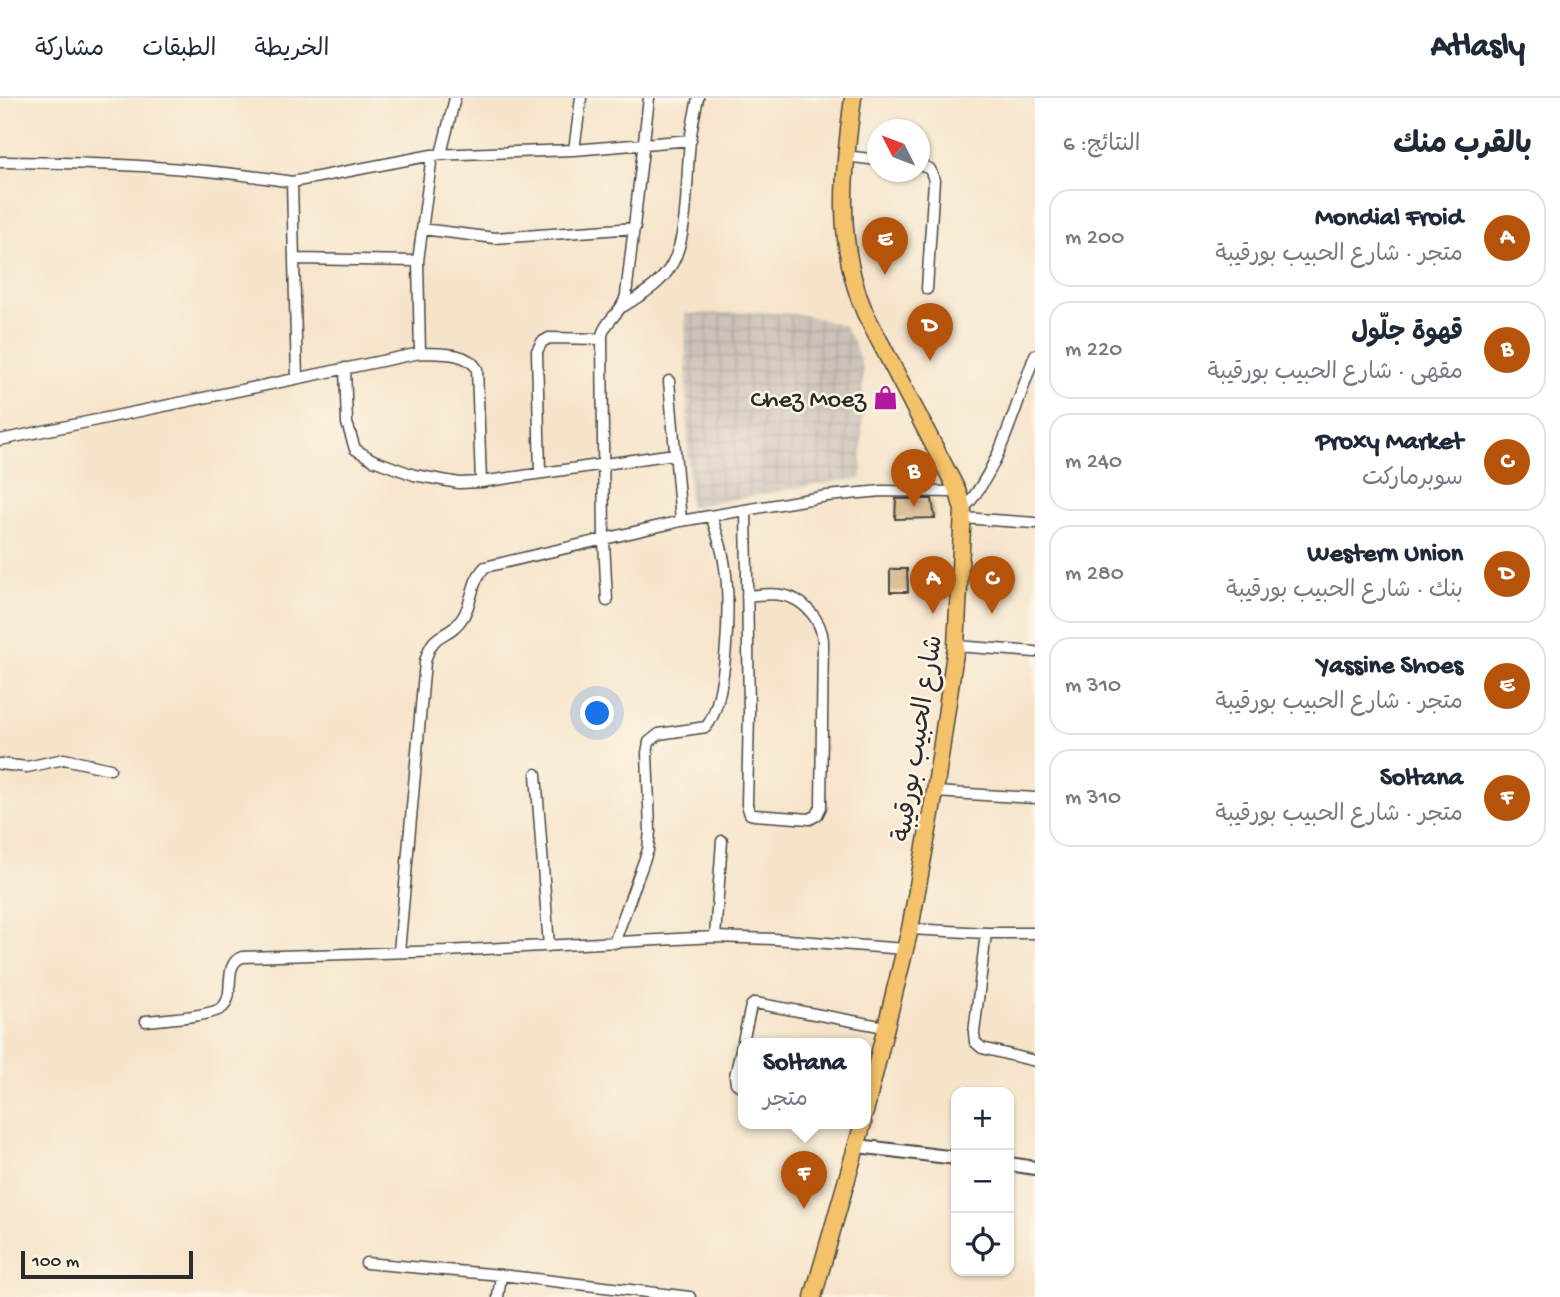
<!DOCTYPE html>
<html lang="ar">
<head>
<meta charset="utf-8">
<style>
	body { margin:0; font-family:"Gochi Hand","Playpen Sans Arabic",sans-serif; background:#f6f6f7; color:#1f2937; direction:rtl }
	.controls { position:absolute; right:21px; bottom:21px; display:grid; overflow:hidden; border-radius:14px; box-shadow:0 2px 5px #0004 }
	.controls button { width:63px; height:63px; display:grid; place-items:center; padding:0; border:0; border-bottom:2px solid #e0e1e3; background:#fff; color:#1f2937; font:35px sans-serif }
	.compass { position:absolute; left:867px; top:21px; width:63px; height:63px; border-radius:50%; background:#fff; box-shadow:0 2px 5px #0004; rotate:312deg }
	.scale { position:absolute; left:21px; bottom:18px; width:172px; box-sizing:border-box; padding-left:7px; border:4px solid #2b2b2b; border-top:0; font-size:19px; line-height:24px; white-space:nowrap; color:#2b2b2b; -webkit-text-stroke:5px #fcf5e5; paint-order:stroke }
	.you { position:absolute; left:598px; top:616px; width:24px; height:24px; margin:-18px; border:5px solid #fff; border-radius:50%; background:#1a73e8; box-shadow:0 0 0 10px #1a73e833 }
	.badge { display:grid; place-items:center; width:46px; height:46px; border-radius:50%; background:#b45309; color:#fff; font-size:23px; font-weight:700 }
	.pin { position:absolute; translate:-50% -58px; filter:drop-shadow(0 2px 4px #0008) }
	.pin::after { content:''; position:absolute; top:37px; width:24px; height:21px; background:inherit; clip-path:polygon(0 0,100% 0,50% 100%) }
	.popup { position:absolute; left:738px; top:940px; width:133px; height:91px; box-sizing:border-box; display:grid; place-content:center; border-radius:14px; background:#fff; filter:drop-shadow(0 2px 5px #0005); font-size:23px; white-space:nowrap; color:#747a83 }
	.popup b { font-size:26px; color:#1f2937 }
	.popup::after { content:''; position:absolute; left:50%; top:100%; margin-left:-14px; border:14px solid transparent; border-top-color:#fff }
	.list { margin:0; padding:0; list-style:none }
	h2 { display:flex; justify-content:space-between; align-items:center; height:91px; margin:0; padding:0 28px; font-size:30px }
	h2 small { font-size:23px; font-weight:400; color:#747a83 }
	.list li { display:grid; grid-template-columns:46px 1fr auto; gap:21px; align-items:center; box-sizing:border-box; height:98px; margin:0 14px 14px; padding:0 14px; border:2px solid #e0e1e3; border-radius:21px }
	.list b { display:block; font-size:26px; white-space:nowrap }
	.list p { margin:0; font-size:23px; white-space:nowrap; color:#747a83 }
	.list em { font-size:23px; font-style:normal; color:#747a83 }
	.icon { flex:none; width:38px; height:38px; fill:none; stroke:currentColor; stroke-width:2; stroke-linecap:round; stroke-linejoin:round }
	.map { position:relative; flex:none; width:1035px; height:1199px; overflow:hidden; direction:ltr }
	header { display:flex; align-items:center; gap:42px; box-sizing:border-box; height:98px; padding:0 35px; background:#fff; border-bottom:2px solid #e0e1e3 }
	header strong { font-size:33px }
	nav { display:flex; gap:38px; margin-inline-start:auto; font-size:24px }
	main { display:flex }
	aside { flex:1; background:#fff }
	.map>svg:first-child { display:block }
</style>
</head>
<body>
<header>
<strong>Atlasly</strong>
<nav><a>الخريطة</a><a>الطبقات</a><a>مشاركة</a></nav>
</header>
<main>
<aside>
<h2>بالقرب منك<small>النتائج: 6</small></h2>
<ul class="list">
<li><span class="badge">A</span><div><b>Mondial Froid</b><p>متجر · شارع الحبيب بورقيبة</p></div><em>200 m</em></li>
<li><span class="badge">B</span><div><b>قهوة جلّول</b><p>مقهى · شارع الحبيب بورقيبة</p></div><em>220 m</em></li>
<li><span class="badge">C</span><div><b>Proxy Market</b><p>سوبرماركت</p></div><em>240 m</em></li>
<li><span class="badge">D</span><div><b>Western Union</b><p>بنك · شارع الحبيب بورقيبة</p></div><em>280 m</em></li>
<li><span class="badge">E</span><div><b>Yassine Shoes</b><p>متجر · شارع الحبيب بورقيبة</p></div><em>310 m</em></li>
<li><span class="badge">F</span><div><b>Soltana</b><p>متجر · شارع الحبيب بورقيبة</p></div><em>310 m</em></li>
</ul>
</aside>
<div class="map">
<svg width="1035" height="1199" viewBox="0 0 1035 1199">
	<defs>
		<pattern id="industrial-grid" width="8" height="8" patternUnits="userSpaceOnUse" patternTransform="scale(1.75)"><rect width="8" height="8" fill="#ccc2b9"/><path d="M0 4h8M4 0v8" fill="none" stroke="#afa79f"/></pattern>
	</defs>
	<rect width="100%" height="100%" fill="#fcf5e5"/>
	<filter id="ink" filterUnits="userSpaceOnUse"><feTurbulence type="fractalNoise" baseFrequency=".0143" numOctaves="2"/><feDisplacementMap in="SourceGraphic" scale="14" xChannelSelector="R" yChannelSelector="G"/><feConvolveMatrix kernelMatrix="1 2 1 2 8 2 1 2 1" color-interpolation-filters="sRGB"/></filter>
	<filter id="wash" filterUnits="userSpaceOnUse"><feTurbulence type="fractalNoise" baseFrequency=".00686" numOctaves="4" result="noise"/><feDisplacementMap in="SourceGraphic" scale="28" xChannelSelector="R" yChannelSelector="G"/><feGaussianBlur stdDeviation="1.57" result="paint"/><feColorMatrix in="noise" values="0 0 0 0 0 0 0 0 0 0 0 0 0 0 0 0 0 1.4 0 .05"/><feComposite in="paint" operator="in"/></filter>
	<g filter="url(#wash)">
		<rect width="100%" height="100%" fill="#f6e4ca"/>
		<path fill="url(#industrial-grid)" d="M761 214 804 217 843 227 854 245 863 272 861 381 838 383 689 409 685 216Z"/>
		<g id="blocks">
			<path fill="#d2b080" d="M896 401H932L935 420 895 421Z
				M890 471H907L908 494H890Z"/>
		</g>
	</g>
	<g filter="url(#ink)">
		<use href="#blocks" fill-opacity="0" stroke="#494743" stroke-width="2"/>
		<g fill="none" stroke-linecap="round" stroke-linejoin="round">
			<defs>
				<path id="minor" d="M574 52 581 0
					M441 56 455 0
					M845 58 878 62
					M0 64C98 65 195 68 292 84
					M920 67 930 71 934 82 927 191
					M422 131 495 140 635 130
					M294 161 418 163
					M624 208C641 197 662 186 672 166 689 137 686 77 690 43 692 29 695 14 698 0
					M420 255C439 256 467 253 477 271L481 384
					M345 270 347 325 355 351 373 362 414 377 459 385 481 384 674 356
					M297 280 292 84 432 57 574 52 691 42
					M669 283 681 423
					M0 342 420 255 418 163 432 57
					M540 375 537 253 542 244 549 240 602 241
					M746 412 749 614 747 707 750 716 754 717 810 721 817 717 821 709 823 542C821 521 803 500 781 497 770 495 758 497 747 498
					M963 412C1000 371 1015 308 1035 257
					M963 420 1035 425
					M607 503 604 443 602 237C606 221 623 214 626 197L649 0
					M956 548 1035 554
					M0 666 27 669 64 661 110 671
					M536 676 549 848
					M935 694 1035 700
					M910 831 986 835H1035
					M986 835 974 935 975 944 982 950 1035 963
					M715 839 722 743
					M614 845 648 752 650 733 647 655 649 644 659 636 706 629C727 606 731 502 725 470 723 452 717 435 711 418
					M399 854 425 564C433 530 448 543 463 519 473 503 471 483 485 469L681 423 827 398 882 393 958 394
					M146 923C162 921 212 919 223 909 236 895 222 867 242 859L446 853 715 839 774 841 905 851
					M743 990 736 985 735 978 751 908 755 905 885 929
					M366 1165 501 1177 690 1199
					M498 1199 501 1177"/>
				<path id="tertiary" d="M858 1048 956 1060
					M1009 1066 1035 1070"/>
				<path id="primary" d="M853 0C843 73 835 145 865 215L958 394 963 412 956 548 935 694 910 831 865 1014
					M813 1199 863 1025"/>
			</defs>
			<use href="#minor" stroke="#494743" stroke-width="13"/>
			<use href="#tertiary" stroke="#494743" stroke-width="16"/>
			<use href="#primary" stroke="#494743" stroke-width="19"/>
			<use href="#minor" stroke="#fff" stroke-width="10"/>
			<use href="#tertiary" stroke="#fff" stroke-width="12"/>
			<use href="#primary" stroke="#f3c26a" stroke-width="16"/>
		</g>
	</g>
	<defs>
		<symbol id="shop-bare" viewBox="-9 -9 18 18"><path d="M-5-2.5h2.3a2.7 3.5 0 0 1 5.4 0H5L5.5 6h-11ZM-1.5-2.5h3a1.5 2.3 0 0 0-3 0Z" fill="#b5179e" stroke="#fcf5e5" stroke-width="2.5" paint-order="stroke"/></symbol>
	</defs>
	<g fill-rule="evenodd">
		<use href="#shop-bare" x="868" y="282" width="35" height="35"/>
	</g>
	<g text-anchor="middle" stroke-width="5" stroke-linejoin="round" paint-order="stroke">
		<g font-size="26" fill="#2b2b2b" stroke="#fcf5e5" text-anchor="end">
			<text x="866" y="308">Chez Moez</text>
		</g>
		<g font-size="26" fill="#2b2b2b" stroke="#fcf5e5">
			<text transform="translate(916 640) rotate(-81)" y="9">شارع الحبيب بورقيبة</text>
		</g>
	</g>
</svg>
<div class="controls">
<button>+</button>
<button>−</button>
<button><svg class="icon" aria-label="locate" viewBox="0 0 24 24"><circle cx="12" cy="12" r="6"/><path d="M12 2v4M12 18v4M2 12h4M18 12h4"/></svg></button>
</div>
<svg class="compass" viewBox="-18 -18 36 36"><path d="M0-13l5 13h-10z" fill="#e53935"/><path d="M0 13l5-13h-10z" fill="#747a83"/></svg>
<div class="scale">100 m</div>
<div class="you"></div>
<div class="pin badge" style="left:933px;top:516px">A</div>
<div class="pin badge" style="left:914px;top:409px">B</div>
<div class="pin badge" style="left:992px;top:516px">C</div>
<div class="pin badge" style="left:930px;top:263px">D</div>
<div class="pin badge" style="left:885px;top:177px">E</div>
<div class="pin badge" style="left:804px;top:1111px">F</div>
<div class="popup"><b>Soltana</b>متجر</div>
</div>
</main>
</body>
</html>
